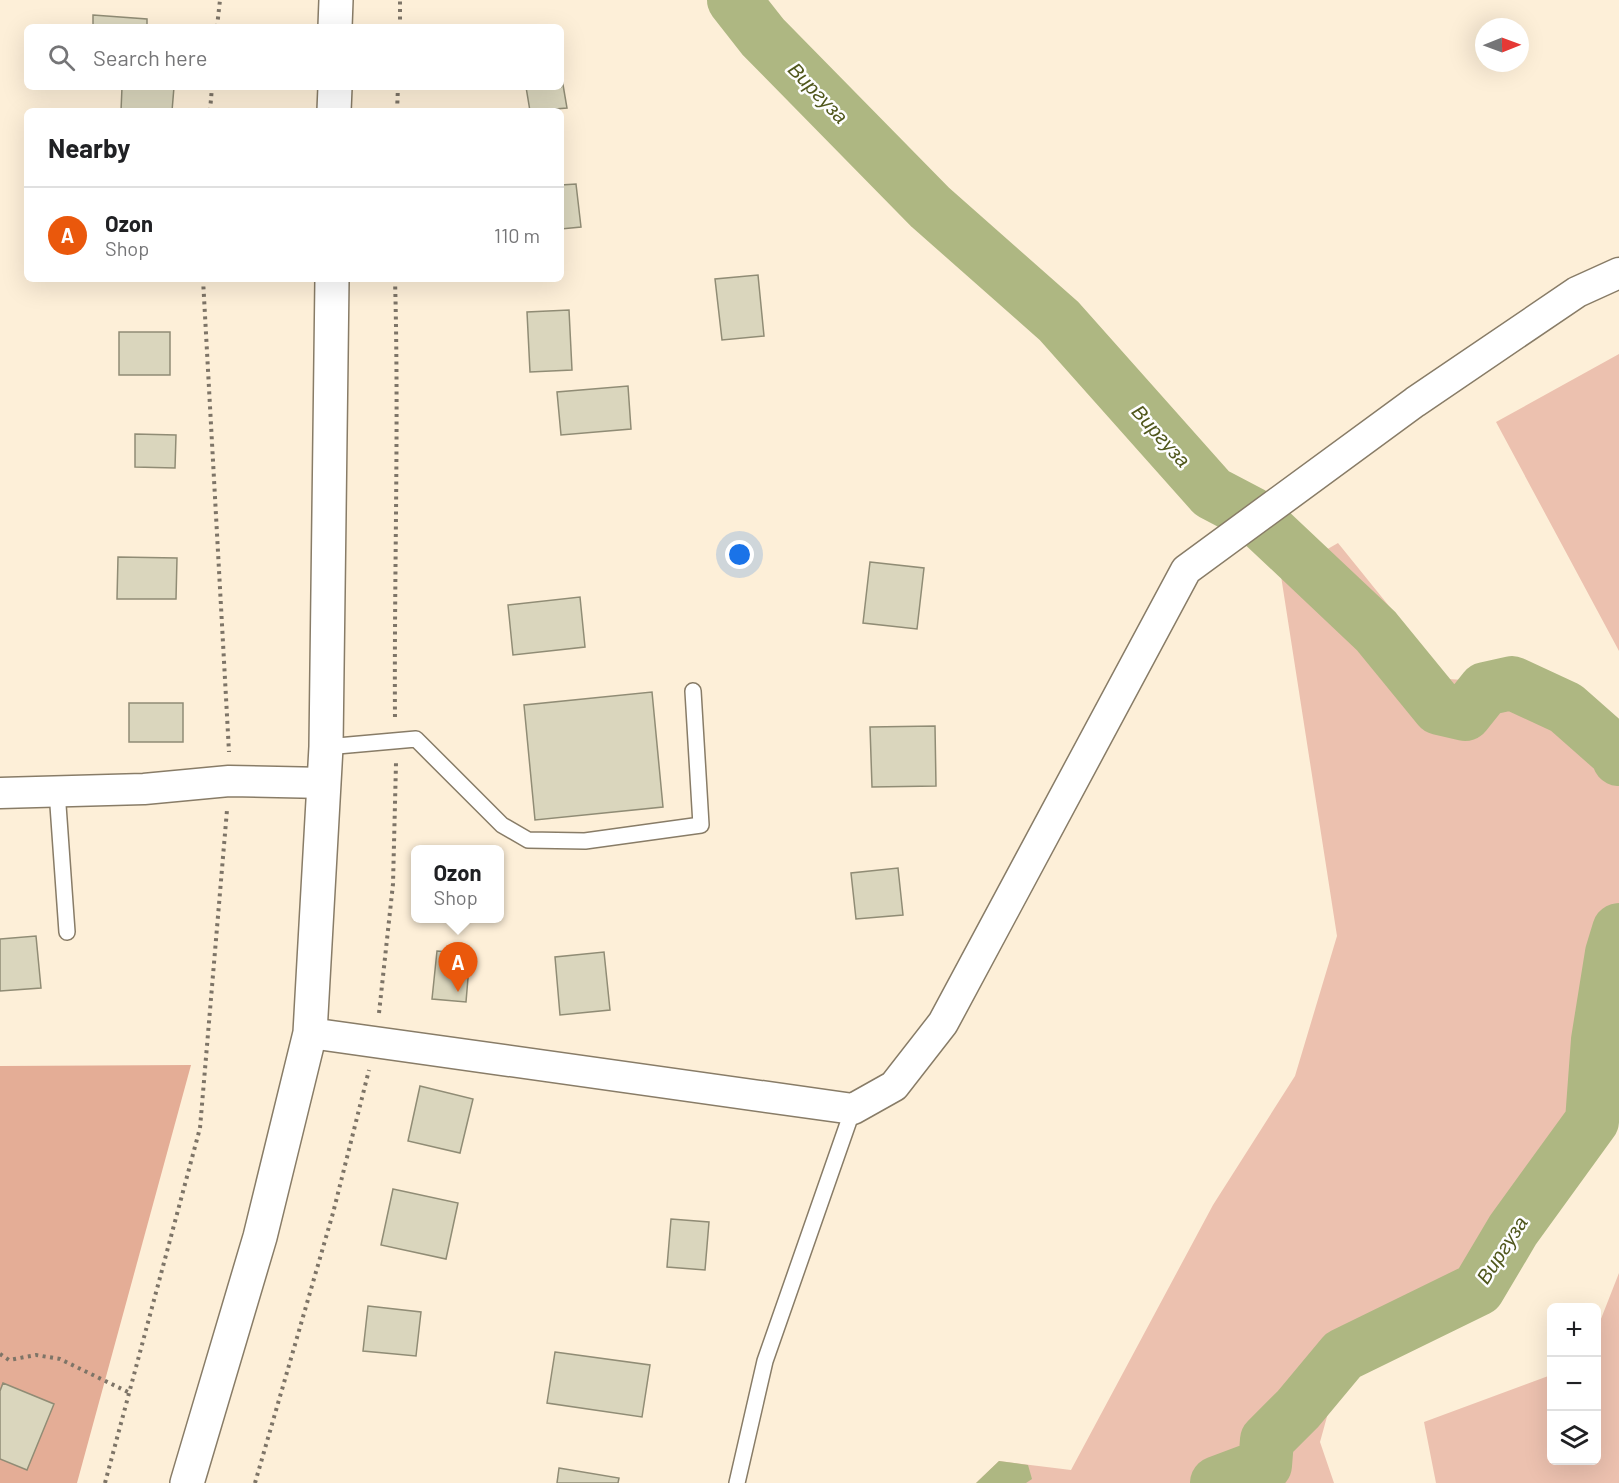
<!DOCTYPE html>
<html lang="en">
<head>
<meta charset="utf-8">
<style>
	body { margin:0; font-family:Barlow,sans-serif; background:#f6f6f6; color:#202124 }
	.controls { position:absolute; right:18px; bottom:18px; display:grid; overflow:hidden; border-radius:9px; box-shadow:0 6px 24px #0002 }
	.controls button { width:54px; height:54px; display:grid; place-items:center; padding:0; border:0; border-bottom:2px solid #e0e0e0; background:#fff; color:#202124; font:30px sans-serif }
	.compass { position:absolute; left:1475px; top:18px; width:54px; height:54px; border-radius:50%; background:#fff; box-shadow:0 6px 24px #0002; rotate:89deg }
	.you { position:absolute; left:740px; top:555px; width:21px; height:21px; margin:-15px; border:4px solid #fff; border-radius:50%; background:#1a73e8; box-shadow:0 0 0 9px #1a73e833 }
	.badge { display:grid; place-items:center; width:39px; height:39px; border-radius:50%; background:#ea580c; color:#fff; font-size:20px; font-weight:700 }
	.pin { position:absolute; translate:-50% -50px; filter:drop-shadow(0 2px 3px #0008) }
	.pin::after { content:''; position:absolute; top:32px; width:21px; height:18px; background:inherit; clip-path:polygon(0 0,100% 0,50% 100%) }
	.popup { position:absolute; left:411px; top:845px; width:93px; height:78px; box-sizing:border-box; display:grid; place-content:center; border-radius:9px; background:#fff; filter:drop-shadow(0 2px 4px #0005); font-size:20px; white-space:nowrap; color:#757577 }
	.popup b { font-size:22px; color:#202124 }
	.popup::after { content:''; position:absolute; left:50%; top:100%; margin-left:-12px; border:12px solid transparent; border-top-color:#fff }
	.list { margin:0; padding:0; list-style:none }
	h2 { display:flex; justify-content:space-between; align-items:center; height:78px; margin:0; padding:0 24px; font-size:26px }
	h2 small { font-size:20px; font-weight:400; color:#757577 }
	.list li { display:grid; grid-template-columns:39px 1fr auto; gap:18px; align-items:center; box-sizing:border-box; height:96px; padding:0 24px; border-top:2px solid #e0e0e0 }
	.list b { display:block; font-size:22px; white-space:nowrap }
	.list p { margin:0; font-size:20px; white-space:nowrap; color:#757577 }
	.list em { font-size:20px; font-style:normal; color:#757577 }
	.icon { flex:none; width:33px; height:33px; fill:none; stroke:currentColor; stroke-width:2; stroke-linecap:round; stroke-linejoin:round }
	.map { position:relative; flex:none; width:1619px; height:1483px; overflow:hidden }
	.search { position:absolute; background:#fff; box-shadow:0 6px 24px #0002; left:24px; top:24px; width:540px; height:66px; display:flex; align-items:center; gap:15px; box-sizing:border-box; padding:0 21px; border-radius:9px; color:#757577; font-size:22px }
	.panel { position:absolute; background:#fff; box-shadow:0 6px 24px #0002; left:24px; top:108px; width:540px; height:174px; border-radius:9px }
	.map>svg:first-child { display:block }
</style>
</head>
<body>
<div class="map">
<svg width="1619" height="1483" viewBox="0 0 1619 1483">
	<rect width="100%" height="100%" fill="#fdefd8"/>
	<path fill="#ecc1af" d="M1619 354V651L1496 422Z
		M1338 543 1448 679 1512 683 1566 708 1617 753 1619 759V930L1612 953 1598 1040 1592 1121 1513 1230 1478 1289 1344 1355 1320 1442 1334 1483H976L999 1461 1071 1470 1213 1205 1295 1076 1337 936 1281 576Z
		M1619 1273V1483H1436L1424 1422 1551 1375 1552 1460H1596L1597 1329Z"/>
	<path fill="#e4ad96" d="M191 1065 77 1483H0V1066Z"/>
	<path fill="#aeb782" d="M999 1461 1028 1465 1032 1479 1026 1483H976Z"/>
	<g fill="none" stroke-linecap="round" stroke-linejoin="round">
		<path stroke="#aeb782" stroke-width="54" d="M734 0 763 37 930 207 1059 321 1212 493 1252 514 1376 631 1439 708 1465 714 1485 689 1512 683 1566 708 1617 753 1619 759
			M1217 1483 1265 1465 1267 1440 1298 1409 1343 1355 1478 1289 1513 1230 1592 1121 1598 1040 1612 953 1619 930"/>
	</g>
	<path fill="#dad6bd" stroke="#908c75" stroke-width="1.5" d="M93 15 147 19V27H93Z
		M561 73 567 108 530 111 526 87H561Z
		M122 87H174L172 111H121Z
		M576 184 581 227 561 229V185Z
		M758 275 764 336 722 340 715 279Z
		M569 310 572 370 530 372 527 312Z
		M119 332H170V375H119Z
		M628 386 631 429 561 435 557 392Z
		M135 434 176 435 175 468 135 467Z
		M118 557 177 558 176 599H117Z
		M870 562 924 568 917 629 863 623Z
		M580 597 585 647 513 655 508 605Z
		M652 692 663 807 535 820 524 705Z
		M129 703H183V742H129Z
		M935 726 936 786 872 787 870 727Z
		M898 868 903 915 856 919 851 873Z
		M36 936 41 988 0 991V939Z
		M437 951 470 954 466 1002 432 999Z
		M604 952 610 1010 560 1015 555 957Z
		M420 1086 473 1099 460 1153 408 1141Z
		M393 1189 458 1203 446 1259 381 1245Z
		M671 1219 709 1222 705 1270 667 1267Z
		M368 1306 421 1312 416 1356 363 1351Z
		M555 1352 650 1365 642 1417 547 1403Z
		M3 1383 54 1404 27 1470 0 1459V1391Z
		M559 1468 619 1478 618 1483H557Z"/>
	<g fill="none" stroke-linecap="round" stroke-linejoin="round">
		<defs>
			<path id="service" d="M326 747 416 739 502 825 528 840 585 841 701 825 693 691
				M57 791 67 932
				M737 1483 765 1361 853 1109"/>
			<path id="minor" d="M0 793 144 789 229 781 325 783
				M310 1033 853 1109 894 1086 943 1023 1186 570 1415 402 1577 292 1619 273"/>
			<path id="primary" d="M335 27 336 0
				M334 111 335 87
				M187 1483 260 1237 310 1033 326 747 332 279"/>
		</defs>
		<use href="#service" stroke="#887c67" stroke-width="18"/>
		<use href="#minor" stroke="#887c67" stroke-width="33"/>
		<use href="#primary" stroke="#887c67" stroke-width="36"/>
		<path stroke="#7d7467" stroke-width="4" stroke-dasharray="3 4.5" stroke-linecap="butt" d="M217 27 220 0
			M400 27V0
			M210 111 212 87
			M397 111 398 87
			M203 279 229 752
			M395 279C399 426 394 573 395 720
			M379 1013 393 884 396 763
			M0 1354 9 1360 36 1355 60 1359 130 1393
			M105 1483 200 1128 227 810
			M255 1483 333 1213 369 1070"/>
		<use href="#service" stroke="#fff" stroke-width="15"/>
		<use href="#minor" stroke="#fff" stroke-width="30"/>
		<use href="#primary" stroke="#fff" stroke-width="33"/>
	</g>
	<g text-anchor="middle" stroke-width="5" stroke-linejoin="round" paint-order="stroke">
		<g font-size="20" font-style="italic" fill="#50571c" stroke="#fefefe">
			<text transform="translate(818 93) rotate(46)" y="7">Виргуза</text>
			<text transform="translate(1161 436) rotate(48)" y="7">Виргуза</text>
			<text transform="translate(1502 1250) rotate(-57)" y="7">Виргуза</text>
		</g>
	</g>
</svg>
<div class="controls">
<button>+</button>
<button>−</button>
<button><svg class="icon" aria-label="layers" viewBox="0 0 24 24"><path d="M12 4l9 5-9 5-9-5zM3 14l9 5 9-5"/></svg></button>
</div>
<svg class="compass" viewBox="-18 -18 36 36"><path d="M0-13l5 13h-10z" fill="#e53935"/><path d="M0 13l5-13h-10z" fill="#757577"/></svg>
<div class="you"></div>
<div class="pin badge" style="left:458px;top:992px">A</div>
<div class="popup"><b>Ozon</b>Shop</div>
<div class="search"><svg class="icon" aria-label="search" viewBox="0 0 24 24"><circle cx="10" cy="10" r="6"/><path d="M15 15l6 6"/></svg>Search here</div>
<section class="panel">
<h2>Nearby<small></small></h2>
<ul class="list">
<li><span class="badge">A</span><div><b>Ozon</b><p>Shop</p></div><em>110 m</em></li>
</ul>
</section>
</div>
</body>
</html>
